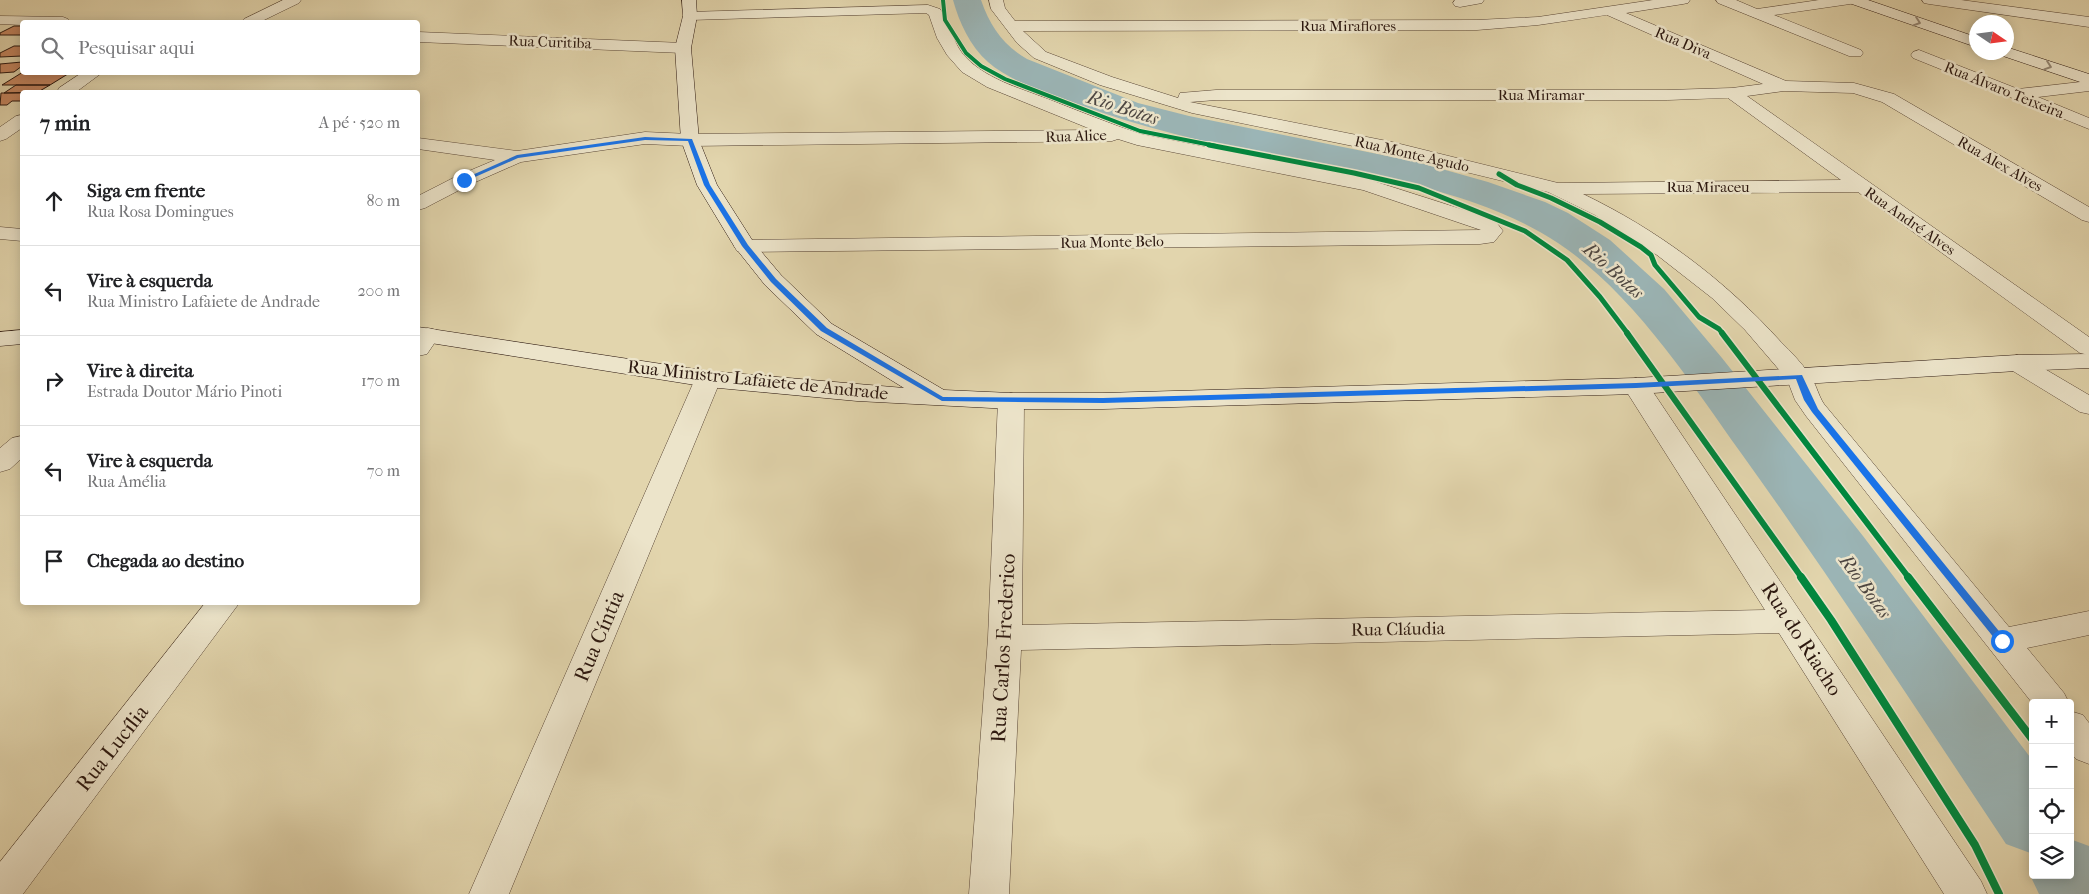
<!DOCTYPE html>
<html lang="pt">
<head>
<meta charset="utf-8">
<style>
	body { margin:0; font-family:"IM FELL French Canon",serif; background:#f2f2f2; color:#202124 }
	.controls { position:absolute; right:15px; bottom:15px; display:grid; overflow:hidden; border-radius:5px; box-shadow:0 2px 12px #0003 }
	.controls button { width:45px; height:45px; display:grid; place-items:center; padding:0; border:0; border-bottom:1px solid #e0e0e0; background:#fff; color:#202124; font:25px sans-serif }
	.compass { position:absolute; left:1969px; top:15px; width:45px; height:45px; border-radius:50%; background:#fff; box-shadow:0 2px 12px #0003; rotate:103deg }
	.stop { position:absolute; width:15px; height:15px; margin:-11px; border:4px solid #1a73e8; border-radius:50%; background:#fff }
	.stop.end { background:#1a73e8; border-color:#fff; box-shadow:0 1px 5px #0008 }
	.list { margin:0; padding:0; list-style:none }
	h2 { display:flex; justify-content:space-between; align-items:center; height:65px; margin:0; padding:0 20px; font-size:21px }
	h2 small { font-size:16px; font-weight:400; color:#757577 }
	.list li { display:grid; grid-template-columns:32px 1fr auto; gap:15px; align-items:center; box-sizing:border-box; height:90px; padding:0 20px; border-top:1px solid #e0e0e0 }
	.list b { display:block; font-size:19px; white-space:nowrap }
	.list p { margin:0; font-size:16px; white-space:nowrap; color:#757577 }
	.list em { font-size:16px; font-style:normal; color:#757577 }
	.icon { flex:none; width:28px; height:28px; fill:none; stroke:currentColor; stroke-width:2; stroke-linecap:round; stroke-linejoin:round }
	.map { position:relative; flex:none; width:2089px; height:894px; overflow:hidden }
	.search { position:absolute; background:#fff; box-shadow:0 2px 12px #0003; left:20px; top:20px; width:400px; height:55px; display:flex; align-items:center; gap:12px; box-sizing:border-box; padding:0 18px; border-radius:5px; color:#757577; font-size:19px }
	.panel { position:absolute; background:#fff; box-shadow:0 2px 12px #0003; left:20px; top:90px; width:400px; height:515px; border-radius:5px }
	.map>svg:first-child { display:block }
</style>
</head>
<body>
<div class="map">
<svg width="2089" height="894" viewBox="0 0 2089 894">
	<rect width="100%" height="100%" fill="#e2d5ad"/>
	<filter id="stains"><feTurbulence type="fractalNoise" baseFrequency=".004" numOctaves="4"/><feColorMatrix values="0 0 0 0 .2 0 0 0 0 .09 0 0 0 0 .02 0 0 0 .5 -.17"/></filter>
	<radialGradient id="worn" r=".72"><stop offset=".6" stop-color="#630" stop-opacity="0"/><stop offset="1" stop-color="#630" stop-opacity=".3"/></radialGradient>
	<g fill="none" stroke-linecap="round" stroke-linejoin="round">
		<path fill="#9bb5b6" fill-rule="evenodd" d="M953 0H981C990 26 1003 45 1027 59L1138 103 1189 116 1417 162 1488 182 1545 202 1568 213 1610 240 1664 289 1722 358 1863 536 2033 761V854L2006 844C1919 713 1833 581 1741 453 1686 376 1623 278 1540 232 1471 193 1390 179 1314 164 1234 148 1154 133 1078 104 1049 93 1012 83 988 62 970 46 959 22 953 0Z
			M2070 818 2071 821 2070 824Z
			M2070 839 2089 846V894H2039L2030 875 2033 869V875H2070Z"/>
	</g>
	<path fill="#c78862" stroke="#2b170f" d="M14 26H22V35H0V33Z
		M14 46H22V56L0 57V53Z
		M22 62V66L14 72 0 73V64Z
		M23 72H71L50 85H2Z
		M16 85H50L38 92 4 93Z
		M1 93H22V101H12L7 105H0Z"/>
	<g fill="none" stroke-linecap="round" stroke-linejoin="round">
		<defs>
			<path id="street" d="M283 0H301L299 3 260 22H241L244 19Z
				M989 0H1003L1005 8 1015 21 1477 20 1538 17 1653 0H1690L1688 3 1683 4 1626 13 1786 81 1854 83 1894 94 2089 207V222L2082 220 1882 102 1853 93 1784 91 1747 96 2089 337V355L2080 353 1858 192 1583 194C1658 230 1725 280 1781 342 1791 352 1801 362 1809 374 1816 383 1818 395 1824 404L2009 627 2089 611V635L2027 648 2064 693 2069 703 2033 704 1806 416 1795 400 1787 379 1745 330 1712 298 1657 255 1595 215 1548 192 1392 154 1192 113 1100 85 1034 58 1017 43 991 9ZM1607 15 1763 84 1732 88 1667 90H1216L1180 93 1178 98 1112 77 1046 52 1023 31 1477 30 1538 25ZM1728 98 1841 180 1558 183 1392 142 1190 102 1216 100H1667Z
				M1455 0H1484L1482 3 1460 7 1455 6 1453 3Z
				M1716 0H1736L1757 9 1819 0H1857L1855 3 1850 4 1774 15 1861 50 1863 53 1861 56H1849L1718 3Z
				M1922 0H1961L2089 17V27L1929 4 1924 3Z
				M928 5 940 9C950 22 952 40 962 53 982 78 1019 88 1048 99 1079 111 1110 124 1141 134L1367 179 1486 217 1496 222 1503 231 1494 242 1480 244 745 252 737 251 734 246 737 241 745 240 1481 230 1363 190 1137 145 1118 139 1112 141 690 146 645 144 521 162 471 184 425 208 418 210V196L457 176 495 160 418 149V138L517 151 645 132 690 134 1093 130 987 87 962 72 947 55 937 38 929 15 926 13 690 20 685 19 683 16 685 13 690 12Z
				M0 16 63 17 68 19 71 22H22V25L0 24Z
				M418 32 683 43 689 45 691 48 689 51 683 53 418 42Z
				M1919 50 2018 89 2089 81V91L2038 97 2089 118V129L1913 58 1911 55 1913 52Z
				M83 72H103L76 92H57L59 88Z
				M22 115V128L6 139 0 141V127L16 116Z
				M0 227 22 229V241L0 239Z
				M428 328 437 330 440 335 427 354 418 356V333L419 330Z
				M2017 355 2026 358 2089 395V414L2080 412 2008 368 2004 363 2008 358Z
				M708 371 717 374 721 379 509 894H469L695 379 699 374Z
				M1636 378 1645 381 1649 386 1981 881 1987 894H1944L1779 633 1021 650 1009 894H969L988 638 998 401 1002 395 1011 393 1020 395 1024 401 1022 625 1765 610 1623 386 1627 381Z
				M22 436V458L10 469 0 472V448L12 438Z
				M206 602H240L23 894H0V862Z
				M2070 711 2083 715 2089 723V764L2076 759 2070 752Z"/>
			<path id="secondary" d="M682 0H696L697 16 691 48 699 140 717 185 754 243 781 275 832 324 944 390 1011 393H1103L1636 378 2017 355 2089 354V368L2017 371 1636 394 1103 409H1011L857 401 708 387 418 341V327L708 371 904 388 816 334 765 285 734 246 697 185 681 140 675 48 683 16Z
				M1847 0H1868L1976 37V47L1849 3Z
				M2006 47 2089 74V85L2000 55 1998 52H2006Z
				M22 330V344L0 346V332Z"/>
		</defs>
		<use href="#street" stroke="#594636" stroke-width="1"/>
		<use href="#secondary" stroke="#2b170f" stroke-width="1"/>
		<use href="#street" fill="#ece4ca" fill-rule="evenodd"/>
		<use href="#secondary" fill="#ece4ca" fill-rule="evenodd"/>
		<defs>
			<path id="cycleway-far3" d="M943 0 945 20 966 53 981 66 1005 79 1140 131 1216 146"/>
			<path id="cycleway-far2" d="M1209 145 1354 173 1419 188 1525 231 1567 260 1600 297 1628 334
				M1499 174 1517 185 1551 198 1600 222 1641 247 1651 255 1655 265 1699 317 1719 329 1723 334"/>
			<path id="cycleway-far1" d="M1627 333 1802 578
				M1722 333 1909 578"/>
			<path id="cycleway" d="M1801 577 1831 620 1975 845 1999 894
				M1908 577 2033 740"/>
		</defs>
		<use href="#cycleway-far3" stroke="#ece4ca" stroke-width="5.5"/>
		<use href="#cycleway-far2" stroke="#ece4ca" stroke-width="8"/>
		<use href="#cycleway-far1" stroke="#ece4ca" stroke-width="9"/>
		<use href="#cycleway" stroke="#ece4ca" stroke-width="11"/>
		<use href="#cycleway-far3" stroke="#00873e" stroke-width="4"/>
		<use href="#cycleway-far2" stroke="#00873e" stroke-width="5"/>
		<use href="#cycleway-far1" stroke="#00873e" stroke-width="6"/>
		<use href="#cycleway" stroke="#00873e" stroke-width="8"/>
	</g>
	<defs><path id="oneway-chevron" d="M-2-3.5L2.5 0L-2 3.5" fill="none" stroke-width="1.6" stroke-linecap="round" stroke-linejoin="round" transform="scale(1.25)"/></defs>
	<g stroke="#958876">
		<use href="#oneway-chevron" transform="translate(1917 22) rotate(19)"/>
		<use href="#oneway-chevron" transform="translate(2048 66) rotate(19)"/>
	</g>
	<path fill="#1a73e8" d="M645 137 692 139 710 185 748 245 776 279 827 328 943 397 1103 398 1636 383 1802 375 1818 409 2007 641 2002 645 1999 644 1812 412 1804 400 1796 379 1636 388 1103 403 942 401 821 331 771 282 742 246 704 185 688 141 645 140 518 158 466 181 461 180 517 155Z"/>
	<g text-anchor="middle" stroke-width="5" stroke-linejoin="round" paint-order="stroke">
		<g font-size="15" fill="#2b170f" stroke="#ece4ca">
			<text x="1348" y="31">Rua Miraflores</text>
			<text transform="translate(550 42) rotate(2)" y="5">Rua Curitiba</text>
			<text transform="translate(1683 43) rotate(23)" y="5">Rua Diva</text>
			<text transform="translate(2004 90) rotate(22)" y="5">Rua Álvaro Teixeira</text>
			<text x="1541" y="100">Rua Miramar</text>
			<text transform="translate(1076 136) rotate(-2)" y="5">Rua Alice</text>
			<text transform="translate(1412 154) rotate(13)" y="5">Rua Monte Agudo</text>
			<text transform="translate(2000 164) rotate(30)" y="5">Rua Alex Alves</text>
			<text x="1708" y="192">Rua Miraceu</text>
			<text transform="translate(1910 221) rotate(35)" y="5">Rua André Alves</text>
			<text transform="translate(1112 242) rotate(-1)" y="5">Rua Monte Belo</text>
		</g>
		<g font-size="18" fill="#2b170f" stroke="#ece4ca">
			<text transform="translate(758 380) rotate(6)" y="6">Rua Ministro Lafaiete de Andrade</text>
			<text transform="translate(1398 629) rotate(-1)" y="6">Rua Cláudia</text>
		</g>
		<g font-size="19" font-style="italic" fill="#4d4641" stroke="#ece4ca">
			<text transform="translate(1123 107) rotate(18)" y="7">Rio Botas</text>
			<text transform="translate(1614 270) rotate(42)" y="7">Rio Botas</text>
			<text transform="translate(1866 586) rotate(54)" y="7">Rio Botas</text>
		</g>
		<g font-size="21" fill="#2b170f" stroke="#ece4ca">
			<text transform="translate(599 636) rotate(-67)" y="7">Rua Cíntia</text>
			<text transform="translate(1802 639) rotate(57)" y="7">Rua do Riacho</text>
			<text transform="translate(1003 648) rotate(-87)" y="7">Rua Carlos Frederico</text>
			<text transform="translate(112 748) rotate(-52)" y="7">Rua Lucília</text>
		</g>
	</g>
	<rect width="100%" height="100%" filter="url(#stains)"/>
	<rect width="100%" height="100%" fill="url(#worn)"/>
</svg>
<div class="controls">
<button>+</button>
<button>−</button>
<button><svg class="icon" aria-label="locate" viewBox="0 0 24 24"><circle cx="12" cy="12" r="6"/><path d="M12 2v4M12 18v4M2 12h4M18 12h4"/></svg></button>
<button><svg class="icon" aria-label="layers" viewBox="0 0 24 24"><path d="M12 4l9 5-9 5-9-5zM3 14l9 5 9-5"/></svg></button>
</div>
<svg class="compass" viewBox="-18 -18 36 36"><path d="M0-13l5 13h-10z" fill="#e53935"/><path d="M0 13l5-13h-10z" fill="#757577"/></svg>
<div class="stop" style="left:2002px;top:641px"></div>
<div class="stop end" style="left:464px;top:180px"></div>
<div class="search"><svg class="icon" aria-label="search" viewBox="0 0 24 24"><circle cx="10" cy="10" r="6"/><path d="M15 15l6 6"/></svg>Pesquisar aqui</div>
<section class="panel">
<h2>7 min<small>A pé · 520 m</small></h2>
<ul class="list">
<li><svg class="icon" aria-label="ahead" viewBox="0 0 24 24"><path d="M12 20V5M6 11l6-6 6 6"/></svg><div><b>Siga em frente</b><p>Rua Rosa Domingues</p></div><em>80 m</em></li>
<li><svg class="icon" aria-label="left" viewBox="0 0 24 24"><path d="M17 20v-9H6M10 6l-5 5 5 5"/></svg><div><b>Vire à esquerda</b><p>Rua Ministro Lafaiete de Andrade</p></div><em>200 m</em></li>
<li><svg class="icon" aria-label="right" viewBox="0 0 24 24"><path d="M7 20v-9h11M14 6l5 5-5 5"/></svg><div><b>Vire à direita</b><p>Estrada Doutor Mário Pinoti</p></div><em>170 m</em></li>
<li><svg class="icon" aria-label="left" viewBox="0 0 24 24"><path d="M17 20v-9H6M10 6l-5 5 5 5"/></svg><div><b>Vire à esquerda</b><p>Rua Amélia</p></div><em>70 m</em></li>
<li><svg class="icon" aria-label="arrive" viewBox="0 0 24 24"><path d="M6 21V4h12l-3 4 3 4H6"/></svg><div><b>Chegada ao destino</b></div></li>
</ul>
</section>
</div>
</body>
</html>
